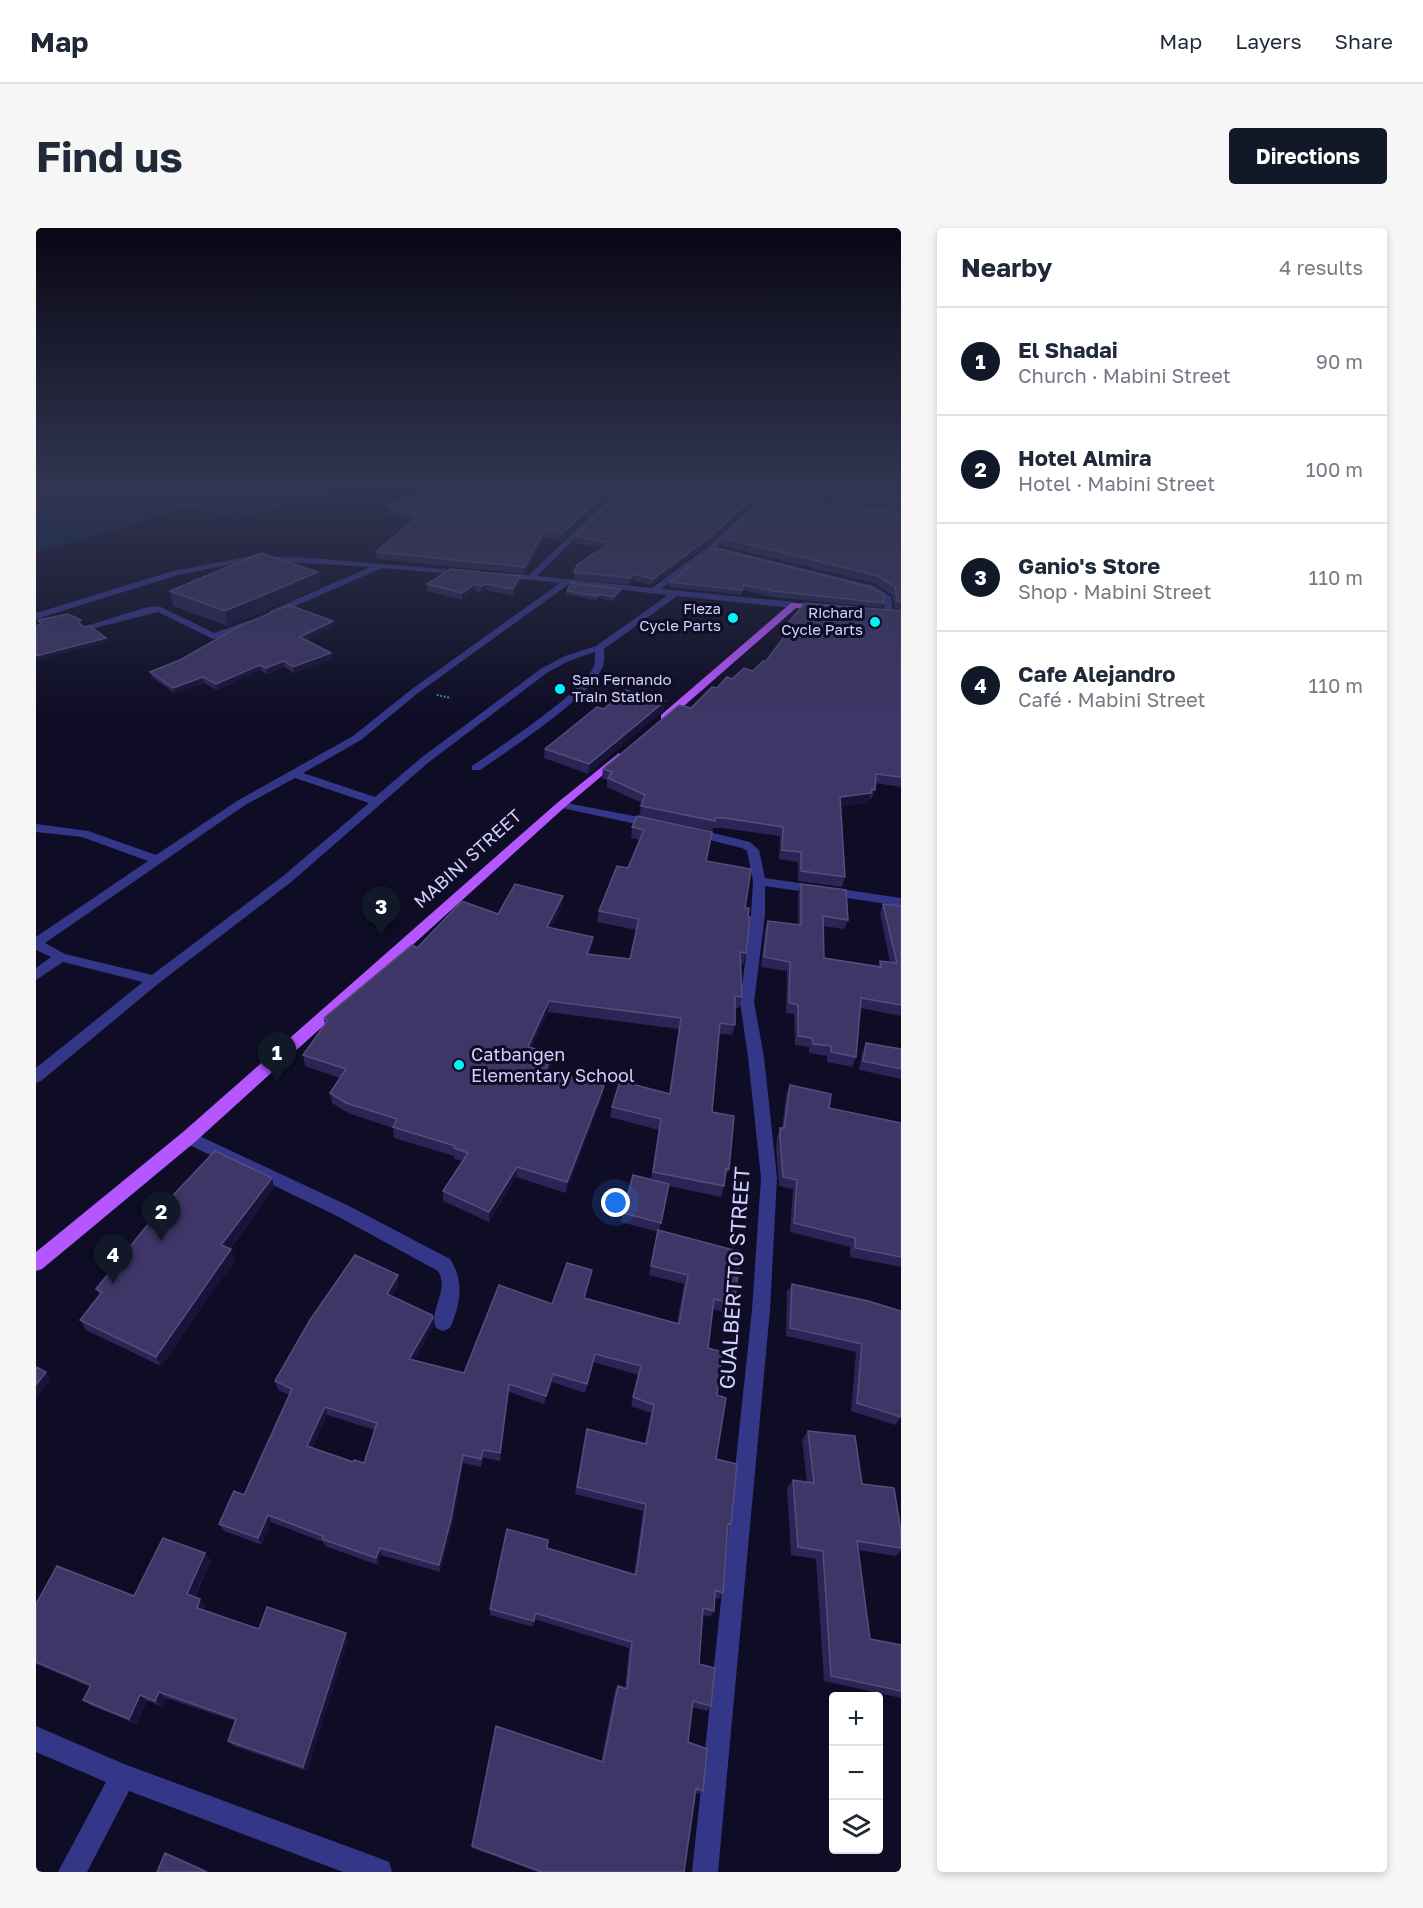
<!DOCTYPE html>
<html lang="en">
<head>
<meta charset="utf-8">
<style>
	body { margin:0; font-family:"Golos Text",sans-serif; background:#f6f6f7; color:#1f2937 }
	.controls { position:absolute; right:18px; bottom:18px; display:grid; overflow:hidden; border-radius:6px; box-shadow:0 3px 9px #0003 }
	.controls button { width:54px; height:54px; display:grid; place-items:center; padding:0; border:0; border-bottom:2px solid #e0e1e3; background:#fff; color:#1f2937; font:30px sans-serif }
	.you { position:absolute; left:580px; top:975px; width:21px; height:21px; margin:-15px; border:4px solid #fff; border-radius:50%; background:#1a73e8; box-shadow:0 0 0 9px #1a73e833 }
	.badge { display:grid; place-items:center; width:39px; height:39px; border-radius:50%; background:#111827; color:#fff; font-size:20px; font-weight:700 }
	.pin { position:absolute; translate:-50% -50px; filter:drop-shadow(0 2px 3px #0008) }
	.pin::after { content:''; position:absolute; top:32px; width:21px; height:18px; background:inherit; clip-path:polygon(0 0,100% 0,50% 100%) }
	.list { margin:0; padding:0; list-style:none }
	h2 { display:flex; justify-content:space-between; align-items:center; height:78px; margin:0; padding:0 24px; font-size:26px }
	h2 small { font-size:20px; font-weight:400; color:#747a83 }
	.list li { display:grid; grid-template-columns:39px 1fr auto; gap:18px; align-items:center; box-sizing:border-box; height:108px; padding:0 24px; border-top:2px solid #e0e1e3 }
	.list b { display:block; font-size:22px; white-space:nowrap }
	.list p { margin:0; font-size:20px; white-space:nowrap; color:#747a83 }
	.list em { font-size:20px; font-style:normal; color:#747a83 }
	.icon { flex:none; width:33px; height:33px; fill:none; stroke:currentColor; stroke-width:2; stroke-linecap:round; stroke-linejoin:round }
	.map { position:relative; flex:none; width:865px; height:1644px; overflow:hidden; border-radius:6px }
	header { display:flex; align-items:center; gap:36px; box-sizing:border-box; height:84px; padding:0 30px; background:#fff; border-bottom:2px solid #e0e1e3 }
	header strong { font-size:28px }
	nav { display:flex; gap:33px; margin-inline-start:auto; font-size:21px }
	.intro { display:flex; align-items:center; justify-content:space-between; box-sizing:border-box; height:144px; padding:0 36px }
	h1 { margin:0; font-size:42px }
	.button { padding:15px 27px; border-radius:6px; background:#111827; color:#fff; font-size:21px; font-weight:700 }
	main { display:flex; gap:36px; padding:0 36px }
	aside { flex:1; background:#fff; border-radius:6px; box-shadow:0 3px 9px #0003 }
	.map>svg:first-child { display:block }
</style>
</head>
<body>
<header>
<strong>Map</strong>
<nav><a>Map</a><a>Layers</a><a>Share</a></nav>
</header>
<div class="intro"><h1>Find us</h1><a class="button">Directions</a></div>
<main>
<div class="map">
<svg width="865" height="1644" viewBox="0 0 865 1644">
	<rect width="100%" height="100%" fill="#0f0d25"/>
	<path fill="#082449" d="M0 256H322L200 292 154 279 0 325Z"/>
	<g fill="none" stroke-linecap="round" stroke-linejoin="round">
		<path stroke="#25beab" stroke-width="2" stroke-dasharray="1.5 2" stroke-linecap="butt" d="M401 467 415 470"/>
		<path fill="#343688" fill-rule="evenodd" d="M569 256H595L614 261 611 263 591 260 501 348 616 360 673 318 720 274 698 272 696 269 724 271 740 256H747L732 271 748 274V276L728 275 681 319 839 358 855 369 857 386 850 388 847 370 833 362 677 323 625 361 758 374 762 377 758 380 641 368 568 421C568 427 569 434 566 440 552 471 474 521 444 542H436V538C462 520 548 464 558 438 559 434 559 429 559 424L535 432 512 444 393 534 254 655 123 755 5 853 0 855V840L107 754 27 734 0 752V740L15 729 0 722V709L112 633 46 609 0 604V596L52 603 120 627 201 573 317 508 376 461 524 355 465 349 461 347 465 345 493 347 584 260ZM533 356 632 367 560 418 529 428 506 440 385 530 339 569 267 545 325 512 382 465ZM259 550 333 575 246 649 116 747 29 726 9 715 209 577Z
			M216 328 276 330 432 343 436 345 432 347 346 340 237 388 234 387V383L334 339 216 332 142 347 0 391V385L137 343Z
			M123 378 178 405 212 393 216 396 194 407 177 411 122 384 51 402 47 399 108 380Z
			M525 574 619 592 625 596 619 600 521 579 519 577Z
			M657 600 714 614 723 622 729 650 865 670V678L729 658V687L718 774 728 829 741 950 734 1082 682 1644H656L716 1082 725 950 712 829 704 774 715 687 717 653 711 623 706 620 653 607V601Z
			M153 903 313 978 414 1031C429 1053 424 1078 414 1100L407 1103 400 1100C392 1083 414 1062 402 1043L301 988 147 914 145 909 147 904Z
			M0 1498 88 1536 343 1630 353 1634 356 1644H307L93 1563 51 1644H22L70 1554 0 1524Z"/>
		<path fill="#b557ff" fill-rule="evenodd" d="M755 375 784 376 788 379 784 382 760 380 633 491H625V487Z
			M583 525 588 528 587 530 529 579 159 914 6 1041 0 1043V1024L147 904 521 575Z"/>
	</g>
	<path fill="#2b2454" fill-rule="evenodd" d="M401 256H581L580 260 527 312 509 309 488 346 341 331 340 324 377 292 351 285 350 277 388 265V261Z
		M621 256H736L724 268Z
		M865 256V283L737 269 738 262Z
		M716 276 672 316 616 357 597 353 594 357 538 351V344L566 320 539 315V308Z
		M865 284V382L859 381 856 367 840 356 686 318 687 310Z
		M678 320 848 375 846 380 736 369 707 362 705 367 633 359 634 354Z
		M282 344 284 359 192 398 137 378 134 363Z
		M484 348V355L477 368 450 362 445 365 439 363 426 372 391 363V356Z
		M585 361V365L578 373 562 370 560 372 531 367V363Z
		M865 383V559L839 555V562L835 571H833L832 574 805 578 809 649 806 659 762 653V634L743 631 744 608 686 600H677V603L603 588 606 575 571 559V552L566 550 567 541 655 480 681 460 696 451 717 443 730 433 751 405 749 404 751 396Z
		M297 393 298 398 270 412 296 431 258 445 248 439 231 446 224 442 181 462 168 455 138 465 116 449 114 444Z
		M568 481 628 482 552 546 508 530 509 521Z
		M601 588 670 633 709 680 710 725 707 736H705L706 769 703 780H699V797L696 807 683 806 676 884 693 941 689 951 688 958 685 969 633 958 623 1002 698 1076 694 1086 677 1081 672 1120 681 1167 680 1231 695 1296 692 1300 687 1365 682 1371 679 1370 678 1383 674 1389 667 1387 663 1436 675 1478 671 1483 656 1479 652 1514 667 1563 662 1566 660 1565 648 1644H501L436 1620V1618L565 1534 579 1462 582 1458 589 1460 593 1420 498 1391 497 1399 454 1387V1381L511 1320 598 1346 607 1283 539 1266 551 1201 609 1216 615 1185 595 1178 603 1147 557 1134 549 1165 516 1154 508 1176 473 1164 464 1233 447 1230 445 1239 427 1235 416 1298 404 1344 345 1327 342 1337 289 1318 287 1314 235 1294 226 1317 188 1303 183 1296 208 1267 254 1167 242 1162 239 1153 363 1056 356 1068 397 1099 378 1132 428 1145 516 1076 556 1042 549 1070 641 1095 648 1056 613 1047 622 1004 585 994 587 985 615 951 623 902 574 889 576 879 633 866 643 801 512 784 495 820 515 836 513 843 568 858 566 869 530 965 480 949 453 994 407 973V963L427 933 418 931V928L358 910 357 900 312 885 296 875 294 865 304 850 269 838 267 827 289 797 288 790 381 720 462 686 526 679 515 700 557 709 556 719 553 726 594 731 601 702 561 694 563 683 592 640 604 612 595 610 596 599ZM291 1187 339 1202 328 1235 317 1234 276 1220Z
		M765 656 812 692 808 701 787 698 788 730 842 738 844 733 854 734 844 685 847 676 865 678V788L824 780 820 829 816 839 791 834V828L773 825V819L759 817 758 786 750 785 751 743 725 739 729 702 732 693 762 697V665Z
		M830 815 865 821V851L823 842 826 825Z
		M754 857 793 880 865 895V1039L814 1029V1019L754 1004 757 961 743 958 740 919 741 909 744 900H746L750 867Z
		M236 950 238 960 194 1021H195L199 1032 125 1138 50 1102 44 1092 64 1067 60 1061Z
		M756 1056 832 1073 865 1189 859 1197 815 1183 820 1124 750 1108 751 1064Z
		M772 1203 826 1256 865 1304V1323L859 1328 822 1322 834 1411 865 1417V1470L788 1453 780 1331 755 1327 751 1260 757 1252 771 1254 766 1212Z
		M169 1325 175 1333 159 1369 164 1371 170 1378 168 1382 223 1401 312 1412 271 1543 198 1518 192 1513 199 1493 130 1470 126 1478 111 1473 101 1496 56 1478 47 1472 54 1459 0 1436V1376L98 1368Z"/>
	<path fill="#181339" d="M578 256H581L580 260 527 312V305Z
		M730 256H736L724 268 726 261Z
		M717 270 716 276 672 316 616 357 617 351Z
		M509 301V309L488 346 489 339Z
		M282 344 284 359 192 398 189 383Z
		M598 346 597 353 594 357 595 350Z
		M484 348V355L477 368V361Z
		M439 356V363L426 372V365Z
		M450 356V362L445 365V358Z
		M585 361V365L578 373V369Z
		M297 393 298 398 265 414 264 409Z
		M70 410 71 414 0 433V428Z
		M295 425 296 431 258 445 257 439Z
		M248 433V439L231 446 230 440Z
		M224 437V442L181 462 180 456Z
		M167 449 168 455 138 465 137 460Z
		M629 473 628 482 552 546 553 536Z
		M835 565 832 574 801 578 804 569Z
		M527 668 526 679 510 710 511 699Z
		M557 709 556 719 549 736 551 726Z
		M513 773 512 784 491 830 492 819Z
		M516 825 515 836 509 853 510 842Z
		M568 858 566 869 530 965 531 954Z
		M481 939 480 949 453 994V984Z
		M236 950 238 960 189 1027 185 1017Z
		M195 1021 199 1032 125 1138 120 1129Z
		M362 1047 363 1056 352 1075 351 1066Z
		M397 1090V1099L374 1139 373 1131Z
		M10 1144 15 1151 0 1171V1157Z
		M517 1146 516 1154 508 1176 510 1168Z
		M289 1179 291 1187 274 1226 271 1218Z
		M427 1227V1235L416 1298 404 1344 403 1337Z
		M232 1287 235 1294 226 1317 222 1310Z
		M344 1320 345 1327 342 1337 340 1330Z
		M169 1325 175 1333 156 1373 151 1366Z
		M164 1371 170 1378 166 1387 161 1380Z
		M310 1405 312 1412 271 1543 267 1539Z
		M123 1464 130 1470 126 1478 119 1473Z
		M104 1467 111 1473 101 1496 93 1491Z
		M129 1625 136 1627 174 1644H171Z"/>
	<path fill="#3d3666" stroke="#544e7e" stroke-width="1.5" fill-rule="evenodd" d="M401 256H578L527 305 509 301 489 339 340 324 383 287 350 277 393 263 388 261Z
		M593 256H594L717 270 673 310 617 351 598 346 595 350 538 344 541 337 574 315 539 308Z
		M687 256H730L726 261Z
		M744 256H865V276L738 262Z
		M730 270 865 284V374L861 373 859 359 842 348 687 310Z
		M678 320 834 359 847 366 848 375 737 363 708 357 706 362 634 354Z
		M225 325 282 344 189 383 134 363Z
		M415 341 484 348 477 361 450 356 445 358 439 356 426 365 391 356Z
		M535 355 585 361 578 369 563 366 560 368 531 363Z
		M769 375 865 383V549L840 546 839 562 836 561 835 565 804 569 809 649 765 643V624L746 622 747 599 688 590H679V593L605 578 609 567 572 550 576 544 567 541 643 477 655 480 676 459 681 460 691 449 696 451 708 440 717 443 727 433H730L757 397 751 396Z
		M253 377 297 393 264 409 295 425 257 439 248 433 230 440 224 437 180 456 167 449 137 460 114 444 146 431 204 398Z
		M32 386 45 392 43 395 48 399 54 398 70 410 0 428V398L5 396 2 392Z
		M589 462 629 473 553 536 509 521 561 479 568 481Z
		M601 588 676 604 670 633 715 641 709 680H713L712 689H714L710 725 704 724 706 769 699 768V797L684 795 676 884 698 888 693 941 690 940 688 958 617 944 625 891 576 879 584 853 634 866 645 790 513 773 492 819 516 825 510 842 568 858 531 954 481 939 453 984 407 963 432 925 418 920 419 918 357 899 361 891 310 875 294 865 310 841 267 827 292 792 288 790 376 717 381 720 426 673 462 686 479 656 527 668 511 699 557 709 551 726 594 731 603 691 563 683 581 638 592 640 608 602 596 599Z
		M765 656 810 662 812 692 787 688 788 730 845 739 844 733 861 735 847 676 865 678V777L825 770 820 829 795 824V818L777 816 776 810 762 808V777L753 775 754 734 728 729 732 693 765 697Z
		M830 815 865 821V841L827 833Z
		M754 857 795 866 793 880 865 895V1029L819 1020V1010L758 995 761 952 747 949 744 910V900H748Z
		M179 923 236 950 185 1017 195 1021 120 1129 44 1092 66 1064 60 1061 125 980Z
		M597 947 633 956 625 995 587 985Z
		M622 1002 705 1024 698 1076 678 1071 672 1120 686 1124 681 1167 690 1170 680 1231 701 1236 695 1296 692 1295 687 1365 679 1362 678 1383 667 1380 663 1436 679 1440 675 1478 657 1473 652 1514 671 1521 667 1563 660 1560 648 1644H506L436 1618 460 1498 567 1534 582 1458 591 1461 596 1414 499 1385 498 1393 454 1381 471 1301 512 1312 511 1320 600 1347 610 1276 541 1259 551 1201 610 1216 618 1177 597 1169 605 1138 559 1126 551 1156 517 1146 510 1168 473 1156 464 1225 447 1222 445 1231 427 1227 415 1291 403 1337 344 1320 340 1330 286 1311 287 1308 232 1287 222 1310 183 1296 198 1263 208 1267 256 1161 239 1153 274 1092 319 1027 362 1047 351 1066 396 1087 397 1090 373 1131 428 1145 463 1057 516 1076 531 1035 556 1042 548 1070 643 1096 652 1047 615 1038ZM289 1179 341 1195 328 1235 318 1232 317 1234 271 1218Z
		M756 1056 832 1073 865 1083V1189L821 1175 826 1116 754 1100Z
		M0 1139 10 1144 0 1157Z
		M772 1203 819 1208 826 1256 858 1260 865 1304V1320L821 1313 834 1411 865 1417V1463L795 1448 787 1323 762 1319 757 1252 778 1255Z
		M127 1310 169 1325 151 1366 164 1371 161 1380 223 1401 231 1379 310 1405 267 1539 192 1513 200 1491 123 1464 119 1473 104 1467 93 1491 47 1472 55 1457 0 1434V1376L21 1338 98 1368Z
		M129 1625 171 1644H121Z"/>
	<linearGradient id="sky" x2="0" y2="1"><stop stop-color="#080714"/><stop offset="0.53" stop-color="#313551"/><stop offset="1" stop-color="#313551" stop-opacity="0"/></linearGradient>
	<rect width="865" height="487" fill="url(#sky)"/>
	<g fill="#00f3fb" stroke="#0f0d25" stroke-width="2">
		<circle cx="697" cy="390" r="6"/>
		<circle cx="839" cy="394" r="6"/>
		<circle cx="524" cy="461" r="6"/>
		<circle cx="423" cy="837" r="6"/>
	</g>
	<g text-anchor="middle" stroke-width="6" stroke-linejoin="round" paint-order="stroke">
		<g font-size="15" fill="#d3d0ff" stroke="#0f0d25" text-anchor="end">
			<text x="685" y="386">Fieza<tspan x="685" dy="17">Cycle Parts</tspan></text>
			<text x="827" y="390">Richard<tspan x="827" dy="17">Cycle Parts</tspan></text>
			<text x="536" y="457" text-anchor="start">San Fernando<tspan x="536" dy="17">Train Station</tspan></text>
		</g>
		<g font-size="18" fill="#d3d0ff" stroke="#0f0d25">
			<text transform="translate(432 631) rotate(-42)" y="6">MABINI STREET</text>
		</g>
		<g font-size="18" fill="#d3d0ff" stroke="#0f0d25" text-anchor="start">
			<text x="435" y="833">Catbangen<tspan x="435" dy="21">Elementary School</tspan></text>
		</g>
		<g font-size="21" fill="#d3d0ff" stroke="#0f0d25">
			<text transform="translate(699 1050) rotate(-86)" y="7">GUALBERTTO STREET</text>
		</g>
	</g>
</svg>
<div class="controls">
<button>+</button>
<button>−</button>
<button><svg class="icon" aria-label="layers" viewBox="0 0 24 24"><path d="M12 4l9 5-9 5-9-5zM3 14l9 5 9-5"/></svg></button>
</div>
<div class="you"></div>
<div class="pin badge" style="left:241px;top:854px">1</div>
<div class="pin badge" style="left:125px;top:1013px">2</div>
<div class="pin badge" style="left:345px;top:708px">3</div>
<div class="pin badge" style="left:77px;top:1056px">4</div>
</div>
<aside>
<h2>Nearby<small>4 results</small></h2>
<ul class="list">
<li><span class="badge">1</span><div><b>El Shadai</b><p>Church · Mabini Street</p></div><em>90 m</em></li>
<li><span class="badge">2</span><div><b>Hotel Almira</b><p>Hotel · Mabini Street</p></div><em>100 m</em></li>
<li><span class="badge">3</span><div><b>Ganio's Store</b><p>Shop · Mabini Street</p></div><em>110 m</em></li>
<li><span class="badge">4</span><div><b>Cafe Alejandro</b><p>Café · Mabini Street</p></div><em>110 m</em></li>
</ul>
</aside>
</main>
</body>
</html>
